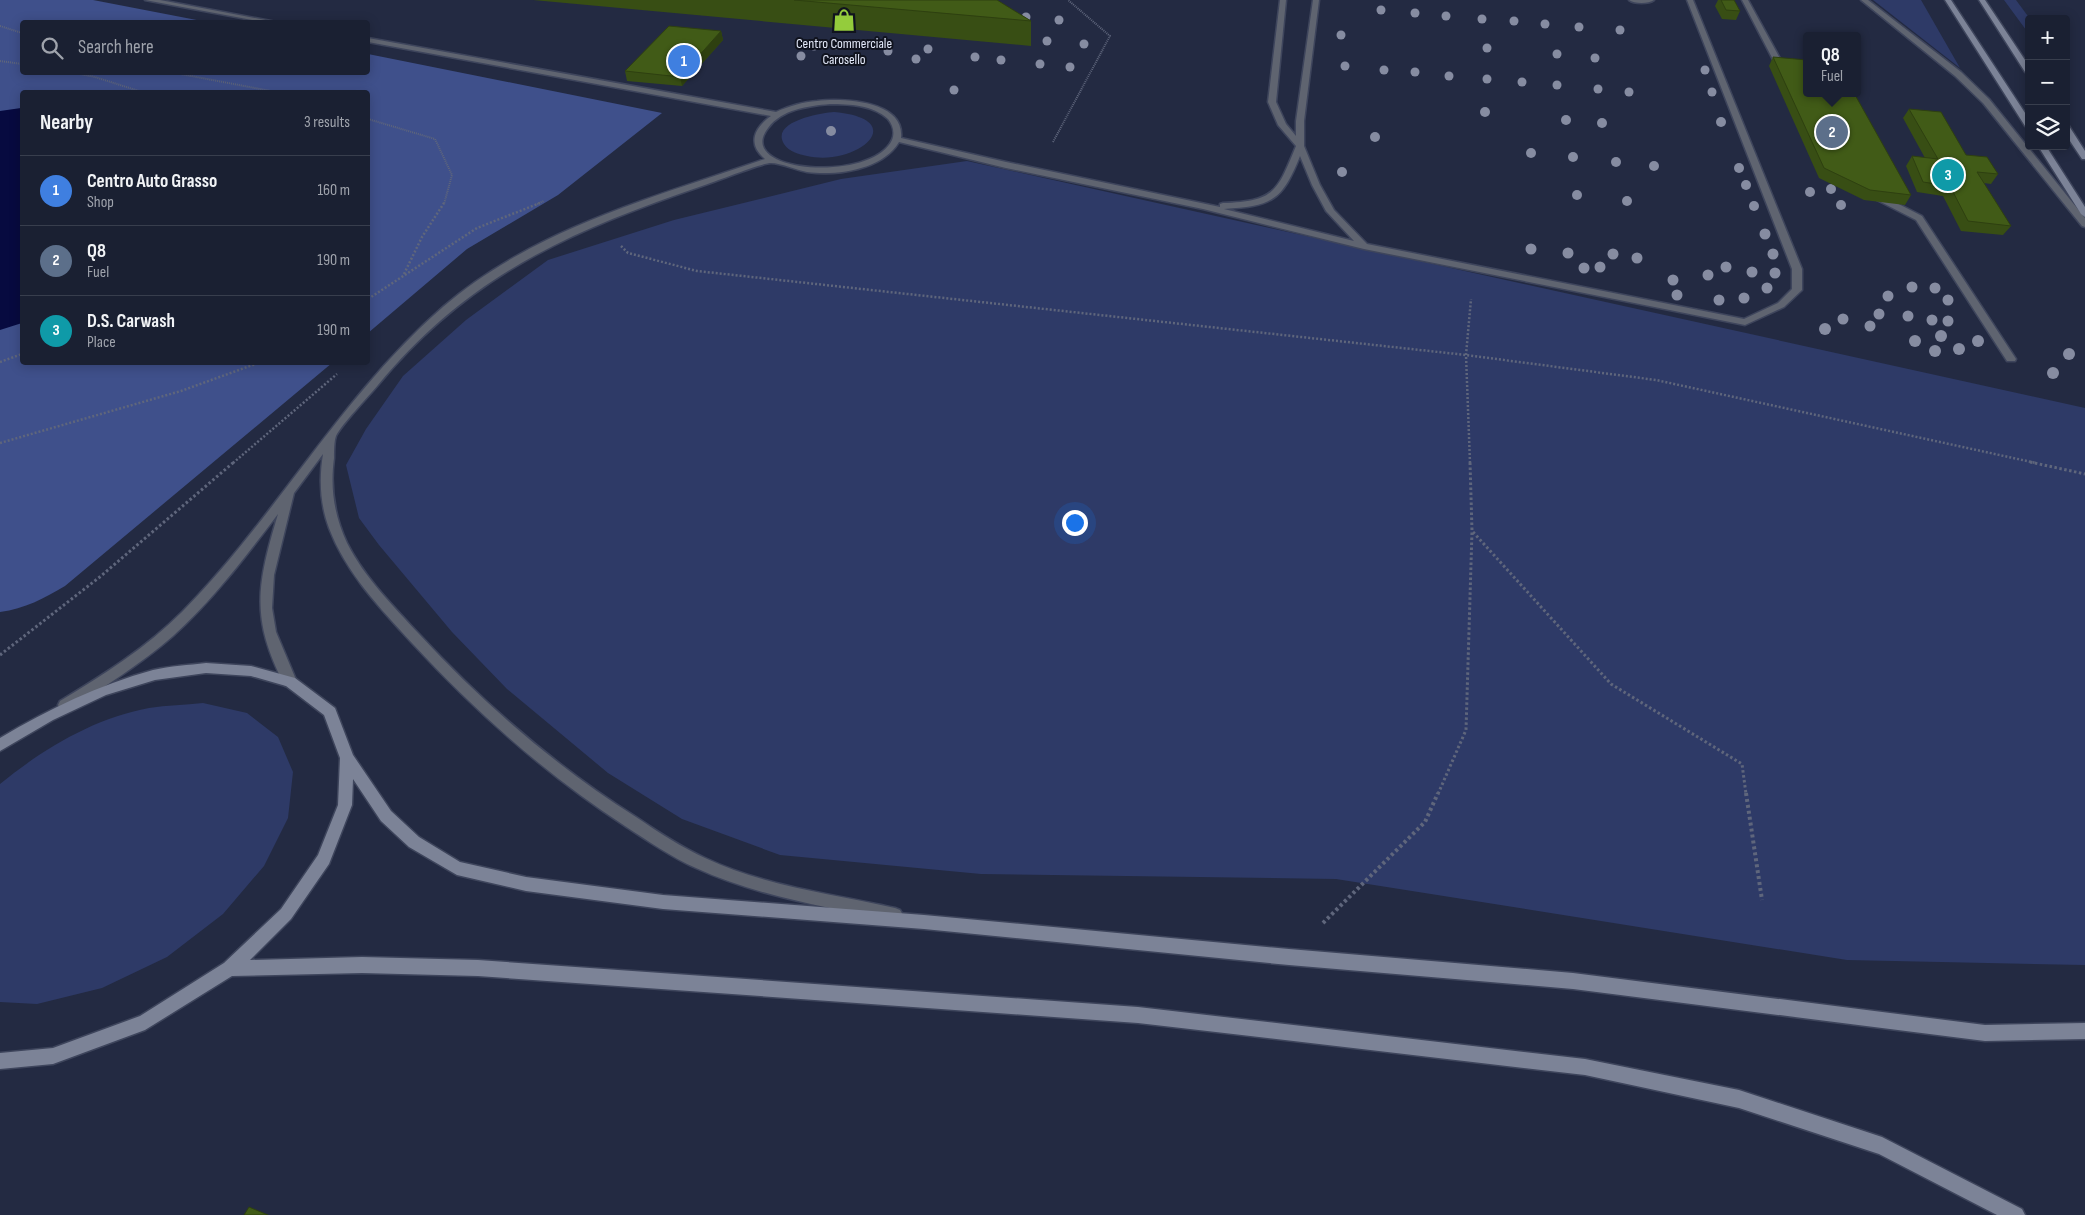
<!DOCTYPE html>
<html lang="en">
<head>
<meta charset="utf-8">
<style>
	body { margin:0; font-family:"Sofia Sans Condensed",sans-serif; background:#272d3e; color:#f1f3f6 }
	.controls { position:absolute; right:15px; top:15px; display:grid; overflow:hidden; border-radius:5px; box-shadow:0 2px 12px #0003 }
	.controls button { width:45px; height:45px; display:grid; place-items:center; padding:0; border:0; border-bottom:1px solid #383e4d; background:#1a2032; color:#f1f3f6; font:25px sans-serif }
	.you { position:absolute; left:1074px; top:522px; width:18px; height:18px; margin:-12px; border:4px solid #fff; border-radius:50%; background:#1a73e8; box-shadow:0 0 0 8px #1a73e833 }
	.badge { display:grid; place-items:center; width:32px; height:32px; border-radius:50%; background:#94cc3c; color:#fff; font-size:16px; font-weight:700 }
	.pin { position:absolute; translate:-50% -50%; border:2px solid #fff; box-shadow:0 1px 5px #0006 }
	.popup { position:absolute; left:1803px; top:32px; width:58px; height:65px; box-sizing:border-box; display:grid; place-content:center; border-radius:5px; background:#1a2032; filter:drop-shadow(0 1px 4px #0005); font-size:16px; white-space:nowrap; color:#9fa3ac }
	.popup b { font-size:19px; color:#f1f3f6 }
	.popup::after { content:''; position:absolute; left:50%; top:100%; margin-left:-10px; border:10px solid transparent; border-top-color:#1a2032 }
	.list { margin:0; padding:0; list-style:none }
	h2 { display:flex; justify-content:space-between; align-items:center; height:65px; margin:0; padding:0 20px; font-size:21px }
	h2 small { font-size:16px; font-weight:400; color:#9fa3ac }
	.list li { display:grid; grid-template-columns:32px 1fr auto; gap:15px; align-items:center; box-sizing:border-box; height:70px; padding:0 20px; border-top:1px solid #383e4d }
	.list b { display:block; font-size:19px; white-space:nowrap }
	.list p { margin:0; font-size:16px; white-space:nowrap; color:#9fa3ac }
	.list em { font-size:16px; font-style:normal; color:#9fa3ac }
	.icon { flex:none; width:28px; height:28px; fill:none; stroke:currentColor; stroke-width:2; stroke-linecap:round; stroke-linejoin:round }
	.map { position:relative; flex:none; width:2085px; height:1215px; overflow:hidden }
	.search { position:absolute; background:#1a2032; box-shadow:0 2px 12px #0003; left:20px; top:20px; width:350px; height:55px; display:flex; align-items:center; gap:12px; box-sizing:border-box; padding:0 18px; border-radius:5px; color:#9fa3ac; font-size:19px }
	.panel { position:absolute; background:#1a2032; box-shadow:0 2px 12px #0003; left:20px; top:90px; width:350px; height:275px; border-radius:5px }
	.map>svg:first-child { display:block }
</style>
</head>
<body>
<div class="map">
<svg width="2085" height="1215" viewBox="0 0 2085 1215">
	<rect width="100%" height="100%" fill="#232a42"/>
	<path fill="#2e3a67" d="M1873 0H1921L1960 68Z
		M2004 0H2016L2030 19 2029 34Z
		M834 112C912 119 858 167 807 156 799 154 789 152 784 144 770 121 822 113 834 112Z
		M967 161 2085 408V965L1847 960 1336 879 981 874 780 855 682 819 608 773 507 689 452 632 379 545 359 518 346 465 366 429 403 376 466 320 548 260 674 220 841 179Z
		M203 703 247 713 278 737 293 772 288 818 264 866 223 914 167 957 102 988 37 1004 0 1002V784C43 749 94 718 149 708 167 705 185 705 203 703Z"/>
	<path fill="#3f508b" d="M0 0H93L207 22H22V72H368V54L662 113 558 195 467 249 368 333V92H22V362L332 363 65 586C44 598 25 609 0 612Z"/>
	<path fill="#070a40" d="M21 108 22 323 0 330V111Z"/>
	<g fill="none" stroke-linecap="round" stroke-linejoin="round">
		<defs>
			<path id="service" d="M145 0H160L276 22H263Z
				M1280 0H1286L1276 102 1286 124 1296 136V121L1313 0H1319L1304 121V146L1320 185 1334 210 1367 244 1744 319 1778 303 1792 289V269L1687 0H1693L1802 269V290L1784 307 1745 325 1364 249 1203 209 1006 168 899 142C882 170 837 176 807 172 796 170 781 163 771 163 761 163 715 182 702 186 570 231 469 275 378 385 368 397 341 425 336 436 334 441 334 452 334 458 330 488 334 515 347 543 364 577 393 606 419 634 484 704 555 766 636 817 658 832 681 847 705 858 764 886 832 894 895 908L900 910 903 915 900 920 895 922C829 907 759 897 696 868 671 857 648 841 625 826 545 774 476 712 412 643 380 608 346 573 329 528 320 504 319 479 323 454L294 493 274 575 272 608 276 632 297 682 295 686H285C250 618 257 585 278 514 246 556 213 600 173 636 141 664 105 686 70 709L65 711 60 709 58 705 60 701C103 675 146 648 182 612 276 517 341 396 443 307 533 229 655 197 765 159 747 144 754 128 771 116L368 42V38L776 112C789 106 803 102 817 101 842 98 905 100 901 138L1006 162 1220 207V204L1223 203C1275 201 1277 192 1296 146L1278 125 1268 102ZM830 104C849 104 873 105 888 119 893 125 895 133 892 140 872 183 733 173 768 128 782 109 808 106 830 104ZM1300 156 1312 185 1326 211 1354 241 1224 209C1272 206 1282 201 1300 156Z
				M1629 0H1654C1649 4 1634 4 1629 0Z
				M1742 0H1748L1788 73 1787 75 1780 73Z
				M1861 0H1868L1961 72 1989 99 2085 218V227L2082 226 1983 103 1955 76Z
				M1873 194H1879L1922 216 2016 359 2015 361H2007L1916 220 1873 198Z"/>
			<path id="secondary" d="M1945 0H1951L2029 119V128L2025 126Z
				M1979 0H1985L2029 66V74L2025 72Z
				M2066 126H2069L2085 151V159H2082L2066 135Z
				M2038 146H2046L2085 207V217L2081 214Z
				M206 663 251 666 295 678 335 708 353 755 391 811 419 837 460 862 526 877 663 895 924 915 1289 949 1573 973 1985 1025 2085 1023V1039L1985 1041 1573 989 1289 965 924 929 663 909 526 891 457 875 409 847 381 821 353 779 352 805 329 864 291 919 250 960 362 957 478 960 1138 1007 1585 1059 1739 1090 1882 1137 2022 1209 2025 1215H1997L1879 1154 1739 1108 1585 1075 1138 1023 478 976 362 973 232 976 145 1030 53 1064 0 1069V1053L53 1048 140 1016 224 963 281 909 318 855 338 805 340 758 324 715 286 686 251 676 206 673 155 680 106 695 53 720 0 751V738C49 709 98 685 153 670 170 666 189 665 206 663Z"/>
		</defs>
		<use href="#service" stroke="#3e455c" stroke-width="3"/>
		<use href="#secondary" stroke="#3e455c" stroke-width="3"/>
		<path stroke="#5f667c" stroke-width="2" stroke-dasharray="1 1" stroke-linecap="butt" d="M0 26 22 33
			M0 61 22 64
			M70 72 95 77 142 92
			M170 72 276 92
			M368 119 435 139 452 175 444 204
			M1053 142 1110 36 1068 0
			M537 204 544 201"/>
		<path stroke="#5f667c" stroke-width="2.5" stroke-dasharray="2 2" stroke-linecap="butt" d="M621 246 628 253 697 271 1466 355 1656 380 2036 463
			M404 274 422 237 444 203
			M368 299 477 228 540 203
			M0 362 22 354
			M0 443 181 391 261 362
			M233 463 337 374
			M1470 463 1466 355 1471 299"/>
		<path stroke="#5f667c" stroke-width="3" stroke-dasharray="2.5 2.5" stroke-linecap="butt" d="M2030 462 2085 474
			M1473 532 1611 684 1742 764 1746 794
			M0 655 101 576 234 462
			M1438 794 1466 730 1472 531 1470 462"/>
		<path stroke="#5f667c" stroke-width="4" stroke-dasharray="3 3" stroke-linecap="butt" d="M1746 793 1762 900
			M1323 923 1425 822 1438 793"/>
		<use href="#service" fill="#5f6470" fill-rule="evenodd"/>
		<use href="#secondary" fill="#7c8397" fill-rule="evenodd"/>
	</g>
	<g fill="#868ca1">
		<circle cx="1381" cy="10" r="4.5"/>
		<circle cx="1415" cy="13" r="4.5"/>
		<circle cx="1446" cy="16" r="4.5"/>
		<circle cx="1026" cy="17" r="4.5"/>
		<circle cx="1482" cy="19" r="4.5"/>
		<circle cx="1059" cy="20" r="4.5"/>
		<circle cx="1514" cy="21" r="4.5"/>
		<circle cx="1545" cy="24" r="4.5"/>
		<circle cx="1579" cy="27" r="4.5"/>
		<circle cx="1620" cy="30" r="4.5"/>
		<circle cx="1341" cy="35" r="4.5"/>
		<circle cx="1047" cy="41" r="4.5"/>
		<circle cx="1084" cy="44" r="4.5"/>
		<circle cx="835" cy="45" r="4.5"/>
		<circle cx="814" cy="46" r="4.5"/>
		<circle cx="1487" cy="48" r="4.5"/>
		<circle cx="928" cy="49" r="4.5"/>
		<circle cx="888" cy="51" r="4.5"/>
		<circle cx="1557" cy="54" r="4.5"/>
		<circle cx="801" cy="56" r="4.5"/>
		<circle cx="975" cy="57" r="4.5"/>
		<circle cx="1595" cy="58" r="4.5"/>
		<circle cx="916" cy="59" r="4.5"/>
		<circle cx="1001" cy="60" r="4.5"/>
		<circle cx="1040" cy="64" r="4.5"/>
		<circle cx="1345" cy="66" r="4.5"/>
		<circle cx="1070" cy="67" r="4.5"/>
		<circle cx="1384" cy="70" r="4.5"/>
		<circle cx="1705" cy="70" r="4.5"/>
		<circle cx="1415" cy="72" r="4.5"/>
		<circle cx="1449" cy="76" r="4.5"/>
		<circle cx="1487" cy="79" r="4.5"/>
		<circle cx="1522" cy="82" r="4.5"/>
		<circle cx="1557" cy="85" r="4.5"/>
		<circle cx="1598" cy="89" r="4.5"/>
		<circle cx="954" cy="90" r="4.5"/>
		<circle cx="1629" cy="92" r="4.5"/>
		<circle cx="1712" cy="92" r="4.5"/>
		<circle cx="1485" cy="112" r="5"/>
		<circle cx="1566" cy="120" r="5"/>
		<circle cx="1721" cy="122" r="5"/>
		<circle cx="1602" cy="123" r="5"/>
		<circle cx="831" cy="131" r="5"/>
		<circle cx="1375" cy="137" r="5"/>
		<circle cx="1531" cy="153" r="5"/>
		<circle cx="1573" cy="157" r="5"/>
		<circle cx="1616" cy="162" r="5"/>
		<circle cx="1654" cy="166" r="5"/>
		<circle cx="1739" cy="168" r="5"/>
		<circle cx="1342" cy="172" r="5"/>
		<circle cx="1746" cy="185" r="5"/>
		<circle cx="1831" cy="189" r="5"/>
		<circle cx="1810" cy="192" r="5"/>
		<circle cx="1577" cy="195" r="5"/>
		<circle cx="1627" cy="201" r="5"/>
		<circle cx="1841" cy="205" r="5"/>
		<circle cx="1754" cy="206" r="5"/>
		<circle cx="1765" cy="234" r="5.5"/>
		<circle cx="1531" cy="249" r="5.5"/>
		<circle cx="1568" cy="253" r="5.5"/>
		<circle cx="1613" cy="254" r="5.5"/>
		<circle cx="1773" cy="254" r="5.5"/>
		<circle cx="1637" cy="258" r="5.5"/>
		<circle cx="1600" cy="267" r="5.5"/>
		<circle cx="1726" cy="267" r="5.5"/>
		<circle cx="1584" cy="268" r="5.5"/>
		<circle cx="1752" cy="272" r="5.5"/>
		<circle cx="1775" cy="273" r="5.5"/>
		<circle cx="1708" cy="275" r="5.5"/>
		<circle cx="1673" cy="280" r="5.5"/>
		<circle cx="1912" cy="287" r="5.5"/>
		<circle cx="1767" cy="288" r="5.5"/>
		<circle cx="1935" cy="288" r="5.5"/>
		<circle cx="1677" cy="295" r="5.5"/>
		<circle cx="1888" cy="296" r="5.5"/>
		<circle cx="1744" cy="298" r="5.5"/>
		<circle cx="1719" cy="300" r="5.5"/>
		<circle cx="1948" cy="300" r="5.5"/>
		<circle cx="1879" cy="314" r="5.5"/>
		<circle cx="1908" cy="316" r="5.5"/>
		<circle cx="1843" cy="319" r="5.5"/>
		<circle cx="1932" cy="320" r="5.5"/>
		<circle cx="1948" cy="321" r="5.5"/>
		<circle cx="1870" cy="326" r="5.5"/>
		<circle cx="1825" cy="329" r="6"/>
		<circle cx="1941" cy="336" r="6"/>
		<circle cx="1915" cy="341" r="6"/>
		<circle cx="1978" cy="341" r="6"/>
		<circle cx="1959" cy="349" r="6"/>
		<circle cx="1935" cy="351" r="6"/>
		<circle cx="2069" cy="354" r="6"/>
		<circle cx="2053" cy="373" r="6"/>
	</g>
	<path fill="#384e14" d="M533 0H997L1031 21V46Z
		M1718 0H1734L1740 11 1736 20 1722 19 1715 6Z
		M721 31 723 40 682 86 627 81 625 71Z
		M1773 57 1911 195 1905 205 1864 200 1819 178 1769 66Z
		M1909 109 1966 155 1998 174 1991 184 1984 183 2011 226 2003 235 1961 231 1943 196 1917 192 1906 166 1912 156 1925 158 1903 118Z"/>
	<path fill="#2e4010" d="M721 31 723 40 682 86 680 77Z"/>
	<path fill="#415b17" stroke="#2e4010" d="M794 0H997L1031 21Z
		M1721 0H1734L1740 11 1726 10Z
		M669 26 721 31 680 77 625 71Z
		M1773 57 1807 60V93H1854L1911 195 1870 190 1824 168Z
		M1909 109 1941 112 1966 155 1987 157 1998 174 1977 172 2011 226 1968 221 1950 186 1923 182 1912 156 1938 159Z
		M249 1207 268 1215H244Z"/>
	<defs>
		<symbol id="shop-bare" viewBox="-9 -9 18 18"><path d="M-5-2.5h2.3a2.7 3.5 0 0 1 5.4 0H5L5.5 6h-11ZM-1.5-2.5h3a1.5 2.3 0 0 0-3 0Z" fill="#94cc3c" stroke="#10131e" stroke-width="2.5" paint-order="stroke"/></symbol>
	</defs>
	<g fill-rule="evenodd">
		<use href="#shop-bare" x="828" y="4" width="32" height="32"/>
	</g>
	<g text-anchor="middle" stroke-width="4" stroke-linejoin="round" paint-order="stroke">
		<g font-size="14" fill="#e3e9f9" stroke="#10131e">
			<text x="844" y="48">Centro Commerciale<tspan x="844" dy="16">Carosello</tspan></text>
		</g>
	</g>
</svg>
<div class="controls">
<button>+</button>
<button>−</button>
<button><svg class="icon" aria-label="layers" viewBox="0 0 24 24"><path d="M12 4l9 5-9 5-9-5zM3 14l9 5 9-5"/></svg></button>
</div>
<div class="you"></div>
<div class="pin badge" style="left:684px;top:61px;background:#3f7fe0">1</div>
<div class="pin badge" style="left:1832px;top:132px;background:#5c6f8a">2</div>
<div class="popup"><b>Q8</b>Fuel</div>
<div class="pin badge" style="left:1948px;top:175px;background:#0f9aa8">3</div>
<div class="search"><svg class="icon" aria-label="search" viewBox="0 0 24 24"><circle cx="10" cy="10" r="6"/><path d="M15 15l6 6"/></svg>Search here</div>
<section class="panel">
<h2>Nearby<small>3 results</small></h2>
<ul class="list">
<li><span class="badge" style="background:#3f7fe0">1</span><div><b>Centro Auto Grasso</b><p>Shop</p></div><em>160 m</em></li>
<li><span class="badge" style="background:#5c6f8a">2</span><div><b>Q8</b><p>Fuel</p></div><em>190 m</em></li>
<li><span class="badge" style="background:#0f9aa8">3</span><div><b>D.S. Carwash</b><p>Place</p></div><em>190 m</em></li>
</ul>
</section>
</div>
</body>
</html>
